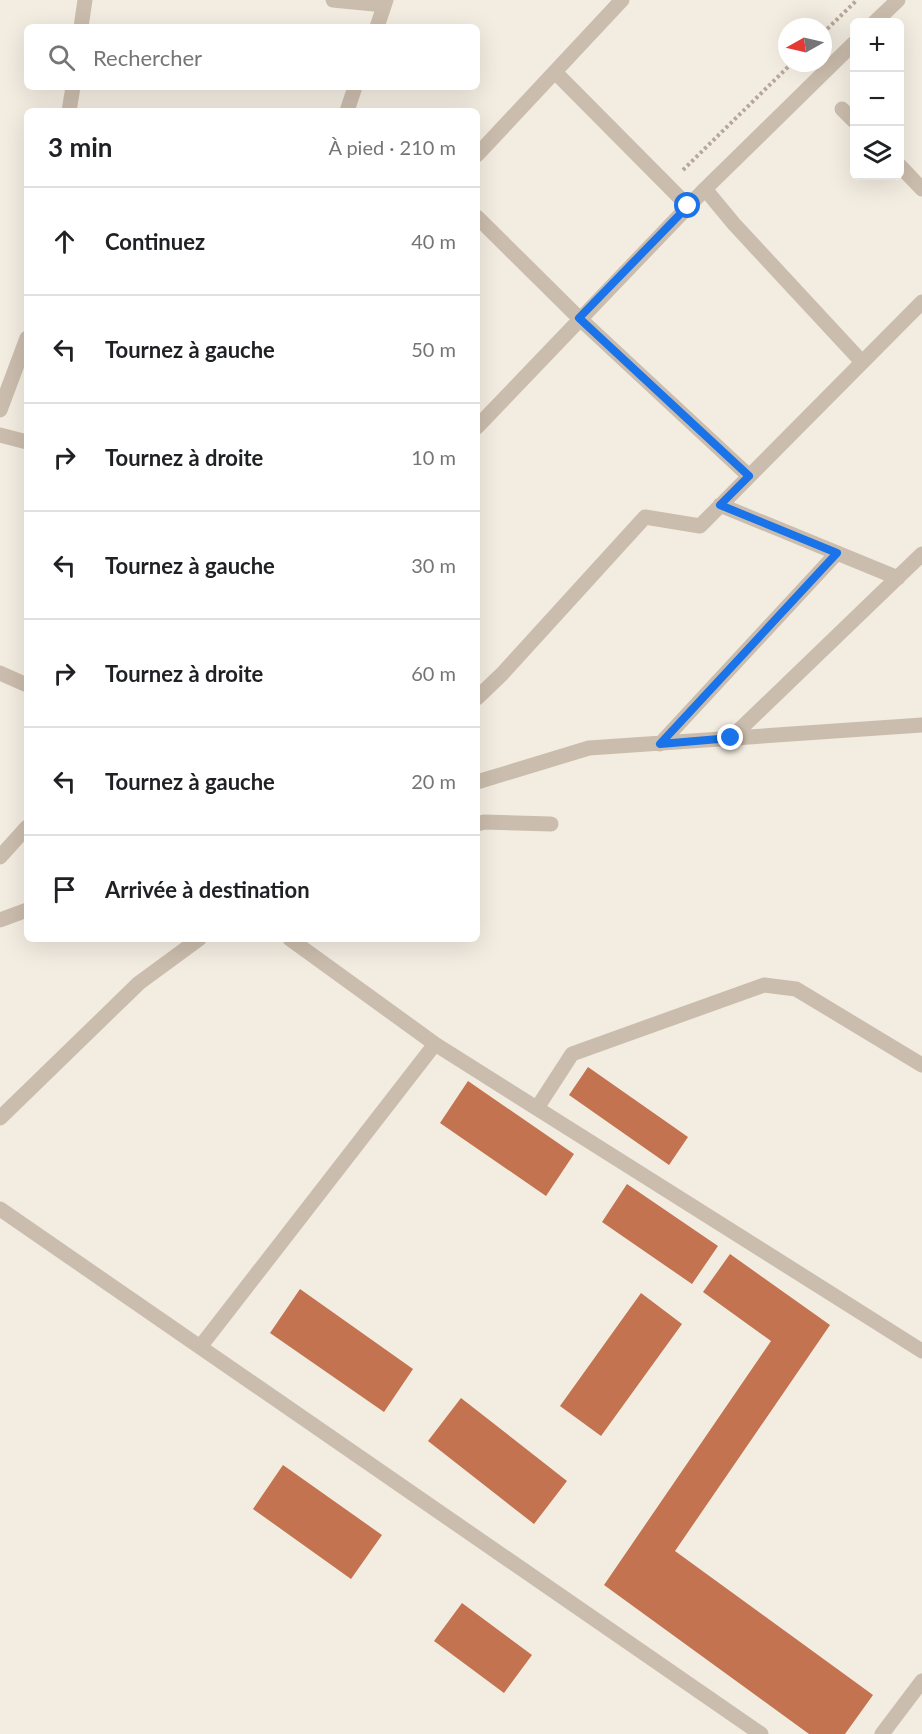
<!DOCTYPE html>
<html lang="fr">
<head>
<meta charset="utf-8">
<style>
	body { margin:0; font-family:Lato,sans-serif; background:#f2f2f2; color:#202124 }
	.controls { position:absolute; right:18px; top:18px; display:grid; overflow:hidden; border-radius:9px; box-shadow:0 6px 24px #0002 }
	.controls button { width:54px; height:54px; display:grid; place-items:center; padding:0; border:0; border-bottom:2px solid #e0e0e0; background:#fff; color:#202124; font:30px sans-serif }
	.compass { position:absolute; left:778px; top:18px; width:54px; height:54px; border-radius:50%; background:#fff; box-shadow:0 6px 24px #0002; rotate:262deg }
	.stop { position:absolute; width:18px; height:18px; margin:-14px; border:4px solid #1a73e8; border-radius:50%; background:#fff }
	.stop.end { background:#1a73e8; border-color:#fff; box-shadow:0 2px 6px #0008 }
	.list { margin:0; padding:0; list-style:none }
	h2 { display:flex; justify-content:space-between; align-items:center; height:78px; margin:0; padding:0 24px; font-size:26px }
	h2 small { font-size:20px; font-weight:400; color:#757577 }
	.list li { display:grid; grid-template-columns:39px 1fr auto; gap:18px; align-items:center; box-sizing:border-box; height:108px; padding:0 24px; border-top:2px solid #e0e0e0 }
	.list b { display:block; font-size:22px; white-space:nowrap }
	.list em { font-size:20px; font-style:normal; color:#757577 }
	.icon { flex:none; width:33px; height:33px; fill:none; stroke:currentColor; stroke-width:2; stroke-linecap:round; stroke-linejoin:round }
	.map { position:relative; flex:none; width:922px; height:1734px; overflow:hidden }
	.search { position:absolute; background:#fff; box-shadow:0 6px 24px #0002; left:24px; top:24px; width:456px; height:66px; display:flex; align-items:center; gap:15px; box-sizing:border-box; padding:0 21px; border-radius:9px; color:#757577; font-size:22px }
	.panel { position:absolute; background:#fff; box-shadow:0 6px 24px #0002; left:24px; top:108px; width:456px; height:834px; border-radius:9px }
	.map>svg:first-child { display:block }
</style>
</head>
<body>
<div class="map">
<svg width="922" height="1734" viewBox="0 0 922 1734">
	<rect width="100%" height="100%" fill="#f3ece1"/>
	<path fill="#c3734f" d="M588 1067 688 1137 669 1165 569 1095Z
		M468 1081 574 1154 546 1196 440 1123Z
		M627 1184 718 1246 692 1284 602 1222Z
		M730 1254 830 1325 675 1551 873 1695 845 1734H809L604 1585 771 1341 703 1292Z
		M300 1289 413 1369 384 1412 270 1333Z
		M641 1293 682 1324 601 1436 560 1406Z
		M461 1398 567 1481 534 1524 428 1441Z
		M283 1465 382 1535 351 1579 253 1509Z
		M462 1603 532 1655 504 1693 434 1641Z"/>
	<g fill="none" stroke-linecap="round" stroke-linejoin="round">
		<path stroke="#b7a797" stroke-width="4" stroke-dasharray="3 3" stroke-linecap="butt" d="M823 33 857 0
			M683 170 792 63"/>
		<path stroke="#cbbdad" stroke-width="15" d="M333 0 384 5
			M875 22 898 0
			M81 27 85 0
			M377 27 386 0
			M555 72 688 206
			M842 109 854 121
			M69 111 73 87
			M347 111 355 87
			M477 155 622 0
			M900 166 922 189
			M705 189 734 224 862 362
			M477 217 579 318 749 476
			M0 410 27 338
			M477 427 705 189 854 43
			M0 435 27 442
			M720 505 898 578
			M0 673 27 685
			M477 698 502 674 645 517 700 526 922 302
			M731 738 922 554
			M660 744 837 553
			M477 782 589 748 922 725
			M477 824 484 822 551 824
			M0 857 27 827
			M0 920 27 910
			M290 939 435 1044 922 1351
			M537 1108 572 1054 764 985 796 989 922 1065
			M0 1118 139 983 199 939
			M0 1209 761 1734
			M200 1347 435 1044
			M882 1734 922 1681"/>
	</g>
	<g fill="none" stroke-linecap="round" stroke-linejoin="round">
		<path stroke="#1a73e8" stroke-width="8" d="M688 206 579 318 749 476 720 505 837 553 660 744 731 738"/>
	</g>
</svg>
<div class="controls">
<button>+</button>
<button>−</button>
<button><svg class="icon" aria-label="layers" viewBox="0 0 24 24"><path d="M12 4l9 5-9 5-9-5zM3 14l9 5 9-5"/></svg></button>
</div>
<svg class="compass" viewBox="-18 -18 36 36"><path d="M0-13l5 13h-10z" fill="#e53935"/><path d="M0 13l5-13h-10z" fill="#757577"/></svg>
<div class="stop" style="left:688px;top:206px"></div>
<div class="stop end" style="left:731px;top:738px"></div>
<div class="search"><svg class="icon" aria-label="search" viewBox="0 0 24 24"><circle cx="10" cy="10" r="6"/><path d="M15 15l6 6"/></svg>Rechercher</div>
<section class="panel">
<h2>3 min<small>À pied · 210 m</small></h2>
<ul class="list">
<li><svg class="icon" aria-label="ahead" viewBox="0 0 24 24"><path d="M12 20V5M6 11l6-6 6 6"/></svg><div><b>Continuez</b></div><em>40 m</em></li>
<li><svg class="icon" aria-label="left" viewBox="0 0 24 24"><path d="M17 20v-9H6M10 6l-5 5 5 5"/></svg><div><b>Tournez à gauche</b></div><em>50 m</em></li>
<li><svg class="icon" aria-label="right" viewBox="0 0 24 24"><path d="M7 20v-9h11M14 6l5 5-5 5"/></svg><div><b>Tournez à droite</b></div><em>10 m</em></li>
<li><svg class="icon" aria-label="left" viewBox="0 0 24 24"><path d="M17 20v-9H6M10 6l-5 5 5 5"/></svg><div><b>Tournez à gauche</b></div><em>30 m</em></li>
<li><svg class="icon" aria-label="right" viewBox="0 0 24 24"><path d="M7 20v-9h11M14 6l5 5-5 5"/></svg><div><b>Tournez à droite</b></div><em>60 m</em></li>
<li><svg class="icon" aria-label="left" viewBox="0 0 24 24"><path d="M17 20v-9H6M10 6l-5 5 5 5"/></svg><div><b>Tournez à gauche</b></div><em>20 m</em></li>
<li><svg class="icon" aria-label="arrive" viewBox="0 0 24 24"><path d="M6 21V4h12l-3 4 3 4H6"/></svg><div><b>Arrivée à destination</b></div></li>
</ul>
</section>
</div>
</body>
</html>
